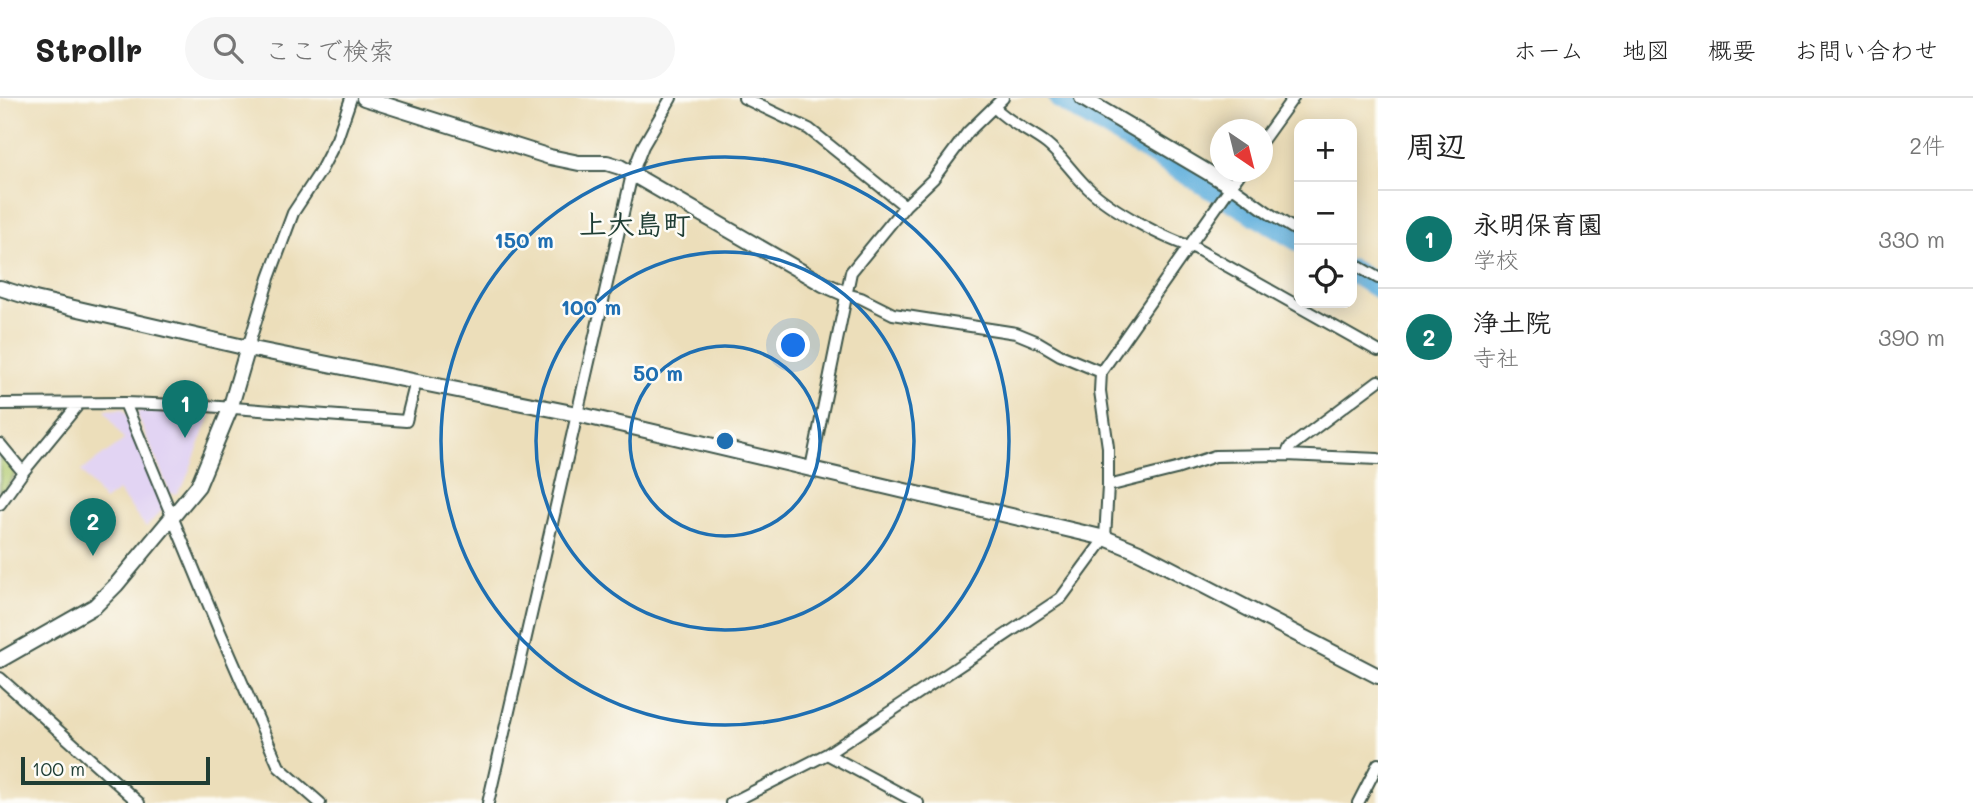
<!DOCTYPE html>
<html lang="ja">
<head>
<meta charset="utf-8">
<style>
	body { margin:0; font-family:Mali,"Klee One",sans-serif; background:#f6f6f6; color:#222 }
	.controls { position:absolute; right:21px; top:21px; display:grid; overflow:hidden; border-radius:14px; box-shadow:0 4px 18px #0003 }
	.controls button { width:63px; height:63px; display:grid; place-items:center; padding:0; border:0; border-bottom:2px solid #e0e0e0; background:#fff; color:#222; font:35px sans-serif }
	.compass { position:absolute; left:1210px; top:21px; width:63px; height:63px; border-radius:50%; background:#fff; box-shadow:0 4px 18px #0003; rotate:145deg }
	.scale { position:absolute; left:21px; bottom:18px; width:189px; box-sizing:border-box; padding-left:7px; border:4px solid #1f3d34; border-top:0; font-size:19px; line-height:24px; white-space:nowrap; color:#1f3d34; -webkit-text-stroke:5px #fdfcf7; paint-order:stroke }
	.you { position:absolute; left:794px; top:248px; width:24px; height:24px; margin:-18px; border:5px solid #fff; border-radius:50%; background:#1a73e8; box-shadow:0 0 0 10px #1a73e833 }
	.badge { display:grid; place-items:center; width:46px; height:46px; border-radius:50%; background:#0f766e; color:#fff; font-size:23px; font-weight:700 }
	.pin { position:absolute; translate:-50% -58px; filter:drop-shadow(0 2px 4px #0008) }
	.pin::after { content:''; position:absolute; top:37px; width:24px; height:21px; background:inherit; clip-path:polygon(0 0,100% 0,50% 100%) }
	.list { margin:0; padding:0; list-style:none }
	h2 { display:flex; justify-content:space-between; align-items:center; height:91px; margin:0; padding:0 28px; font-size:30px }
	h2 small { font-size:23px; font-weight:400; color:#767676 }
	.list li { display:grid; grid-template-columns:46px 1fr auto; gap:21px; align-items:center; box-sizing:border-box; height:98px; padding:0 28px; border-top:2px solid #e0e0e0 }
	.list b { display:block; font-size:26px; white-space:nowrap }
	.list p { margin:0; font-size:23px; white-space:nowrap; color:#767676 }
	.list em { font-size:23px; font-style:normal; color:#767676 }
	.icon { flex:none; width:38px; height:38px; fill:none; stroke:currentColor; stroke-width:2; stroke-linecap:round; stroke-linejoin:round }
	.map { position:relative; flex:none; width:1378px; height:705px; overflow:hidden }
	header { display:flex; align-items:center; gap:42px; box-sizing:border-box; height:98px; padding:0 35px; background:#fff; border-bottom:2px solid #e0e0e0 }
	header strong { font-size:33px }
	nav { display:flex; gap:38px; margin-inline-start:auto; font-size:24px }
	.search { width:490px; height:63px; background:#f6f6f6; display:flex; align-items:center; gap:18px; box-sizing:border-box; padding:0 24px; border-radius:38px; color:#767676; font-size:26px }
	main { display:flex }
	aside { flex:1; background:#fff }
	.map>svg:first-child { display:block }
</style>
</head>
<body>
<header>
<strong>Strollr</strong>
<div class="search"><svg class="icon" aria-label="search" viewBox="0 0 24 24"><circle cx="10" cy="10" r="6"/><path d="M15 15l6 6"/></svg>ここで検索</div>
<nav><a>ホーム</a><a>地図</a><a>概要</a><a>お問い合わせ</a></nav>
</header>
<main>
<div class="map">
<svg width="1378" height="705" viewBox="0 0 1378 705">
	<rect width="100%" height="100%" fill="#fdfcf7"/>
	<filter id="ink" filterUnits="userSpaceOnUse"><feTurbulence type="fractalNoise" baseFrequency=".0143" numOctaves="2"/><feDisplacementMap in="SourceGraphic" scale="14" xChannelSelector="R" yChannelSelector="G"/><feConvolveMatrix kernelMatrix="1 2 1 2 8 2 1 2 1" color-interpolation-filters="sRGB"/></filter>
	<filter id="wash" filterUnits="userSpaceOnUse"><feTurbulence type="fractalNoise" baseFrequency=".00686" numOctaves="4" result="noise"/><feDisplacementMap in="SourceGraphic" scale="28" xChannelSelector="R" yChannelSelector="G"/><feGaussianBlur stdDeviation="1.57" result="paint"/><feColorMatrix in="noise" values="0 0 0 0 0 0 0 0 0 0 0 0 0 0 0 0 0 1.4 0 .05"/><feComposite in="paint" operator="in"/></filter>
	<g filter="url(#wash)">
		<rect width="100%" height="100%" fill="#ecdeba"/>
		<path fill="#e2d4f3" d="M122 311 126 315 165 409 146 429 118 393 104 403 81 373 124 342 105 312Z
			M139 313 205 314 211 316 185 384 176 396 170 395 137 316Z"/>
		<path fill="#b0c96e" stroke="#688351" stroke-width="2" d="M0 352 15 371V376L0 399Z"/>
		<g fill="none" stroke-linecap="round" stroke-linejoin="round">
			<path stroke="#64b1dd" stroke-width="23" d="M1060 0 1299 142
				M1352 173 1378 189"/>
		</g>
	</g>
	<g filter="url(#ink)">
		<g fill="none" stroke-linecap="round" stroke-linejoin="round">
			<defs>
				<path id="street" d="M744 0 809 31 905 108
					M994 9C1009 25 1030 33 1047 46 1062 58 1073 76 1088 90 1111 112 1164 141 1195 150L1378 253
					M1262 43 1293 0
					M1231 88 1273 118 1299 134
					M1352 165 1378 180
					M846 196 861 200 893 216 1016 235 1038 244 1060 257 1101 274
					M249 246 269 180 293 115 320 74 337 41 351 0
					M125 305 220 534 279 669 320 705
					M0 306 125 305 206 308 406 323 416 283
					M0 346 23 374
					M1286 357 1290 349 1378 283
					M811 370 851 174 905 108 933 81 968 34 1003 0
					M1108 388 1176 371 1215 358 1286 357 1378 361
					M0 406 23 374 78 307
					M0 580 139 705
					M827 656 918 705
					M488 705 632 76 643 48 671 0
					M731 705 827 656 1061 500 1105 440 1108 388V349L1100 293 1101 274 1241 74
					M1358 705 1378 666"/>
				<path id="secondary" d="M364 0 550 59 579 65H607L620 69 823 186 846 196
					M1082 0 1231 88
					M0 190 35 201 248 250 577 316 1105 440 1139 454 1378 578
					M0 562 95 508 116 487 198 388 230 311 249 246"/>
			</defs>
			<use href="#street" stroke="#3e5548" stroke-width="14"/>
			<use href="#secondary" stroke="#3e5548" stroke-width="18"/>
			<use href="#street" stroke="#fff" stroke-width="10"/>
			<use href="#secondary" stroke="#fff" stroke-width="14"/>
		</g>
	</g>
	<g fill="none" stroke="#1f6fb2" stroke-width="3.5">
		<circle cx="725" cy="343" r="95"/>
		<circle cx="725" cy="343" r="189"/>
		<circle cx="725" cy="343" r="284"/>
	</g>
	<g text-anchor="middle" stroke-width="5" stroke-linejoin="round" paint-order="stroke">
		<g font-size="28" font-weight="bold" fill="#1f3d34" stroke="#fdfcf7">
			<text x="635" y="136">上大島町</text>
		</g>
	</g>
	<circle cx="725" cy="343" r="10" fill="#1f6fb2" stroke="#fdfcf7" stroke-width="3.5"/>
	<g font-size="21" text-anchor="middle" font-weight="bold" fill="#1f6fb2" stroke="#fdfcf7" stroke-width="5" stroke-linejoin="round" paint-order="stroke">
		<text x="524" y="150">150 m</text>
		<text x="591" y="217">100 m</text>
		<text x="658" y="283">50 m</text>
	</g>
</svg>
<div class="controls">
<button>+</button>
<button>−</button>
<button><svg class="icon" aria-label="locate" viewBox="0 0 24 24"><circle cx="12" cy="12" r="6"/><path d="M12 2v4M12 18v4M2 12h4M18 12h4"/></svg></button>
</div>
<svg class="compass" viewBox="-18 -18 36 36"><path d="M0-13l5 13h-10z" fill="#e53935"/><path d="M0 13l5-13h-10z" fill="#767676"/></svg>
<div class="scale">100 m</div>
<div class="you"></div>
<div class="pin badge" style="left:185px;top:340px">1</div>
<div class="pin badge" style="left:93px;top:458px">2</div>
</div>
<aside>
<h2>周辺<small>2件</small></h2>
<ul class="list">
<li><span class="badge">1</span><div><b>永明保育園</b><p>学校</p></div><em>330 m</em></li>
<li><span class="badge">2</span><div><b>浄土院</b><p>寺社</p></div><em>390 m</em></li>
</ul>
</aside>
</main>
</body>
</html>
